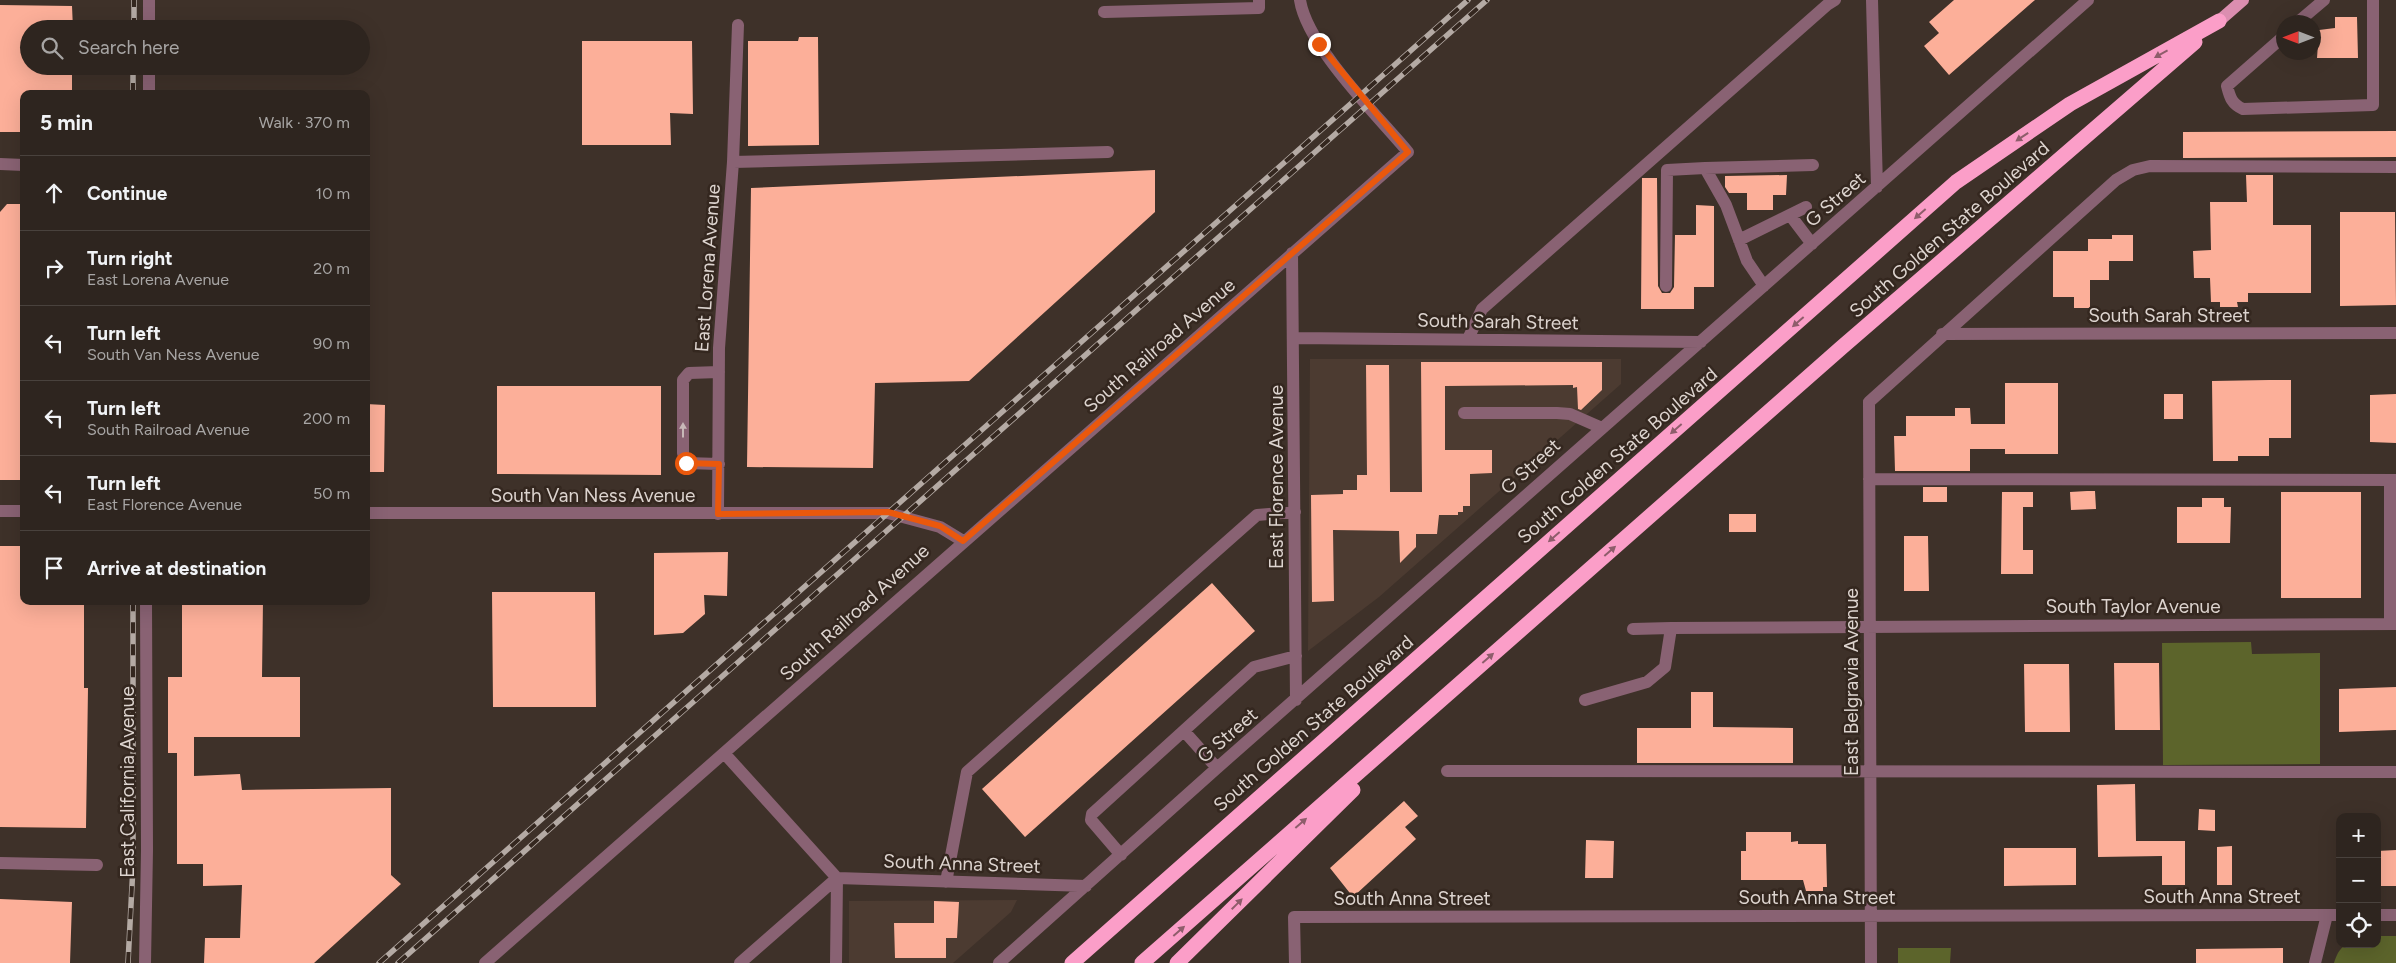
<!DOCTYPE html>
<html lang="en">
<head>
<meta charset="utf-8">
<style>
	body { margin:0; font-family:Figtree,sans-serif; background:#3a312c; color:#f1f3f6 }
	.controls { position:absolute; right:15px; bottom:15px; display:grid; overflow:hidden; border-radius:10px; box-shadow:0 5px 20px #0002 }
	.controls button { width:45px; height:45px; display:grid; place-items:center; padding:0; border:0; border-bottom:1px solid #49423d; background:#2e251f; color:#f1f3f6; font:25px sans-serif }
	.compass { position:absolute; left:2276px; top:15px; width:45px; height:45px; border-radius:50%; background:#2e251f; box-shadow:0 5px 20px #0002; rotate:270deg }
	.stop { position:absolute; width:15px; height:15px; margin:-11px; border:4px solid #ea580c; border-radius:50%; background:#fff }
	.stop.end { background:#ea580c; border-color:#fff; box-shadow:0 1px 5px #0008 }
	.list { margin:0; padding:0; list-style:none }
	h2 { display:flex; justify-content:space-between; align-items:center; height:65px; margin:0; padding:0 20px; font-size:21px }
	h2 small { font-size:16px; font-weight:400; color:#a7a5a4 }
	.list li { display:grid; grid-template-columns:32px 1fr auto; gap:15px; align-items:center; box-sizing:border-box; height:75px; padding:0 20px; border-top:1px solid #49423d }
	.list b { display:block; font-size:19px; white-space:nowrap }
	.list p { margin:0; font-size:16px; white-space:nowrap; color:#a7a5a4 }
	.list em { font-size:16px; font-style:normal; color:#a7a5a4 }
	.icon { flex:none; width:28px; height:28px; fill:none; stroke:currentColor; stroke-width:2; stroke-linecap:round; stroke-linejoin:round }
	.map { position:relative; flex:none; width:2396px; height:963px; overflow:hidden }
	.search { position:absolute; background:#2e251f; box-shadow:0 5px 20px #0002; left:20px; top:20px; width:350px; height:55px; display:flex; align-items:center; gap:12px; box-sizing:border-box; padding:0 18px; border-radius:28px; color:#a7a5a4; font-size:19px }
	.panel { position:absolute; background:#2e251f; box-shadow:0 5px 20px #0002; left:20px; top:90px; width:350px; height:515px; border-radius:10px }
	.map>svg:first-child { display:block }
</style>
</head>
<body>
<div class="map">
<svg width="2396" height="963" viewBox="0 0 2396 963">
	<rect width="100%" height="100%" fill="#3e3129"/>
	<path fill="#4c3b31" d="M1310 359H1621V384L1379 597 1308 651Z
		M1017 900 1011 912 953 963H849V901Z"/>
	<path fill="#5c642b" d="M2251 642 2252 654 2320 653V764L2163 765 2162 643Z
		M2377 936H2396V963H2334C2342 937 2353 944 2377 944Z
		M1898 948H1951L1950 963H1898Z"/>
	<path fill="#fcaf99" d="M1954 0H2035L1949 75 1924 46 1939 33 1929 22Z
		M0 5 72 6 73 29H29V66H72V94H24V132H0Z
		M2335 17H2357L2358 58H2317L2319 30 2335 28Z
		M799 37H818L819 145 748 146V41H798Z
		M582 41H692L693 114 670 113 671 145H582Z
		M2396 131V157L2183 158V132Z
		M1155 170V212L969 381 875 383 873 468 747 467 751 188Z
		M1787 175 1786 195H1773V210H1747V193H1729L1725 187V176Z
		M2246 175H2273V225H2311V293H2248V302H2237L2238 307H2220V302H2211L2210 278H2194L2193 251 2211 250 2210 202H2247Z
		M1642 178H1657L1658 286 1662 293H1670L1674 287 1675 235H1696V205L1714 206V287H1694V309H1641Z
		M7 204H24V480H0V212Z
		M2340 212H2395L2396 305 2340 306Z
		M2112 235H2133V261H2109V280H2090V308H2074V297H2053V251H2088V239H2112Z
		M1421 362H1602V390L1581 410 1578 409 1577 387 1573 388V385L1445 386V450H1492V473L1470 474V506H1463V512H1458V515H1439L1437 534H1416V547L1400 563 1399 531 1333 530 1334 601 1312 602 1311 495 1343 494V490H1357V475H1367L1366 365H1389L1390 492H1422Z
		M2269 380H2291V438H2269V456H2238V461H2213L2212 381Z
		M2005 383H2058V454H2005V449H1970V471H1895L1894 436H1906V416H1955V408H1970L1971 424H2005Z
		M497 386H661V475L497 474Z
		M2164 394H2183V419H2164Z
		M2396 394V443L2370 442V395Z
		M366 404 385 405 384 472H366Z
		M1923 487H1947V502H1923Z
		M2087 491H2095L2096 509 2071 510 2070 492Z
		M2002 492H2033V507H2023V550H2033V574H2001Z
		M2281 492H2361V598H2281Z
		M2202 498H2224V507H2231L2230 543H2177V507H2202Z
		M1729 514H1756V532H1729Z
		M1904 536H1928L1929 591H1904Z
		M0 546H24V601H84V688H88L86 828 0 827Z
		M728 552 727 596 704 595 705 614 683 633 654 635V553Z
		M1212 583 1255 631 1025 837 982 789Z
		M492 592H595L596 707H493Z
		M182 601H263L262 677H300V737H194V776L240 774 242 790 391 788V875L401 884 314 963H204L205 938H240L242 885 203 886V864H177V753H168V677H182Z
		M2114 663H2159L2160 730H2115Z
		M2024 664H2069L2070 732H2025Z
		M2396 687V730L2339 732V689Z
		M1691 692H1713V727L1793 728V763H1637V728H1691Z
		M2135 784 2136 841H2185V885H2162V856L2098 857 2097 785Z
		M1404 801 1418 816 1405 827 1416 839 1353 897 1330 868Z
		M2199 809 2215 810V831L2198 830Z
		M1746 832H1791V842L1798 841V844H1826L1827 887H1823V891H1806L1803 880H1741V851H1746Z
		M1586 840 1614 841 1613 878H1585Z
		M2232 846V885H2217V847Z
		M2004 848H2076V885L2004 886Z
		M2396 850V886H2377V851Z
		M0 899 72 902 70 963H0Z
		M934 901 959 902 957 938H946V958H895L894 923H934Z
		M2283 948V963H2196V949Z"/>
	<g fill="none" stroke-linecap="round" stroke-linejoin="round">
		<path stroke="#896273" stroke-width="12" d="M1872 0 1877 187
			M1104 12 1259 8V0
			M2298 22 2324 0
			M149 29V0
			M2284 36 2227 86C2230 98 2232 104 2243 109L2373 105V0
			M149 94V66
			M733 162 1108 152
			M0 164 24 165
			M1705 168 1813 165
			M1790 215 1812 244
			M1739 240 1806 207
			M1292 253 1296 700
			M1666 286 1667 170 1705 168 1726 205 1747 261 1764 286
			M1942 334 2396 333
			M1294 338 1701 342
			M1468 339 1482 309 1827 5 1835 0
			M719 372 689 373 683 380V453L686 463 719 464
			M1464 413H1557L1570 414 1602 428
			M1869 479 2396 480
			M0 511H24
			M366 513H888L940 527 963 541
			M718 514 719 348 733 162 738 25
			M2390 624V480
			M1633 629 1671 628
			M1585 700 1647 682 1665 667 1671 628 2396 624
			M1184 731 1217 768
			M724 753 837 878 836 963
			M1447 771 2396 772
			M1121 855 1091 820 1092 814 1254 667 1296 656
			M0 863 97 865
			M946 882 967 772 1257 515 1295 512
			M2377 915H2396
			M145 963 147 850 146 601
			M485 963 1408 152C1377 115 1307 46 1300 0
			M740 963 837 878 1086 886
			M999 963 1217 768 2088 0
			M1295 963 1294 917 2340 915
			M1871 963 1869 402 2116 180 2133 170 2150 166 2396 167
			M2315 963 2327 915"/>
		<path stroke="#db8eb0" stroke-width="12" d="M2219 21 2243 0"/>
		<path stroke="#fb9ec8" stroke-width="15" d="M1072 963 1956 182 2070 104 2219 21
			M1142 963 1841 348 2195 42
			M1177 963 1353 790"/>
		<defs>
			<path id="rail" d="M134 29V0
				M133 94V66
				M128 963 133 866V601
				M379 963 1468 0
				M398 963 1487 0"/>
		</defs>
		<use href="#rail" stroke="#b4aaa4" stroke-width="5.5"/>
		<use href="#rail" stroke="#34271f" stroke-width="4" stroke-dasharray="11" stroke-linecap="butt"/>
	</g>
	<defs><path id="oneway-solid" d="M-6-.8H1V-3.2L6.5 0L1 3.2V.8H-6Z" transform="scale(1.25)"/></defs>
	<g fill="#8e5d6b">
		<use href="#oneway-solid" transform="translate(2161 54) rotate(151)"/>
		<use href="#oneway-solid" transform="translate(2022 137) rotate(146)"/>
		<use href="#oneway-solid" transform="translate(1920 214) rotate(139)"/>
		<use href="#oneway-solid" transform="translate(1798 322) rotate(139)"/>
		<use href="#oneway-solid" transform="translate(1676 429) rotate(139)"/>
		<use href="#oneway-solid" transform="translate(1554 537) rotate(139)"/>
		<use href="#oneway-solid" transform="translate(1610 551) rotate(-41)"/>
		<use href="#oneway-solid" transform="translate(1488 658) rotate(-41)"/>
		<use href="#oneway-solid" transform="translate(1301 823) rotate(-41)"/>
		<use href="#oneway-solid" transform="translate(1237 904) rotate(-45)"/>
		<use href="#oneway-solid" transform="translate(1179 931) rotate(-41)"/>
	</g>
	<use fill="#c8b8b8" href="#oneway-solid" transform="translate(683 430) rotate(-90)"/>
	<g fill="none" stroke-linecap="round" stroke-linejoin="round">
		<path stroke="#ea580c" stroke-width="6" d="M686 463 719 464 718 514 888 512 940 526 963 541 1408 152 1319 44"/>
	</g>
	<g text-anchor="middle" stroke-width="5" stroke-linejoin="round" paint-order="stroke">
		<g font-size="19" fill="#ddd4cf" stroke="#34271f">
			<text transform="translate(1835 199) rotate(-41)" y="7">G Street</text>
			<text transform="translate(1949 229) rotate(-41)" y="7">South Golden State Boulevard</text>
			<text transform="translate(707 268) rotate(-86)" y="7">East Lorena Avenue</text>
			<text x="2169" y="322">South Sarah Street</text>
			<text transform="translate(1498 321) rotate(1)" y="7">South Sarah Street</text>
			<text transform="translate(1159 345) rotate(-41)" y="7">South Railroad Avenue</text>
			<text transform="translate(1617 455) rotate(-41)" y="7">South Golden State Boulevard</text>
			<text transform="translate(1530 466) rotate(-42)" y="7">G Street</text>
			<text transform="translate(1276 477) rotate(-90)" y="7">East Florence Avenue</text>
			<text x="593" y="502">South Van Ness Avenue</text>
			<text x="2133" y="613">South Taylor Avenue</text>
			<text transform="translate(854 612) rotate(-42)" y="7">South Railroad Avenue</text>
			<text transform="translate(1851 682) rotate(-90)" y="7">East Belgravia Avenue</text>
			<text transform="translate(1313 723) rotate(-41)" y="7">South Golden State Boulevard</text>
			<text transform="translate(1227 735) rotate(-41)" y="7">G Street</text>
			<text transform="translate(127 782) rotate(-90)" y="7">East California Avenue</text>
			<text transform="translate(962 863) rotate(2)" y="7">South Anna Street</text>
			<text x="2222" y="903">South Anna Street</text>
			<text x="1817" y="904">South Anna Street</text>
			<text x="1412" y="905">South Anna Street</text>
		</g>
	</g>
</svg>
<div class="controls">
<button>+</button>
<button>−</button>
<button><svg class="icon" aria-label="locate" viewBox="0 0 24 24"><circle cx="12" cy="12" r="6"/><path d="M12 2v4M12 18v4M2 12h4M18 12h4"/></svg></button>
</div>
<svg class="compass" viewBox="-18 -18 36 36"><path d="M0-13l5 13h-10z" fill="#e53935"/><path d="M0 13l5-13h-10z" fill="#a7a5a4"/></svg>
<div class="stop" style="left:686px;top:463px"></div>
<div class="stop end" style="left:1319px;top:44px"></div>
<div class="search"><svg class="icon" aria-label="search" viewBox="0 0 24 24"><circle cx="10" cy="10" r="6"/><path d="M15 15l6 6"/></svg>Search here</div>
<section class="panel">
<h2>5 min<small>Walk · 370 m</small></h2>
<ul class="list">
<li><svg class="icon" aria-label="ahead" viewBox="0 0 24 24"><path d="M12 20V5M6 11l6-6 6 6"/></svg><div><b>Continue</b></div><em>10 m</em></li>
<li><svg class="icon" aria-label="right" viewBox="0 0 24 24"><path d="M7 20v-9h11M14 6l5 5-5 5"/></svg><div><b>Turn right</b><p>East Lorena Avenue</p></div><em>20 m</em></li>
<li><svg class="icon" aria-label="left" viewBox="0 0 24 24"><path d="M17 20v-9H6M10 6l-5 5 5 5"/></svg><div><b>Turn left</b><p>South Van Ness Avenue</p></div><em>90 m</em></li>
<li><svg class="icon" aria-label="left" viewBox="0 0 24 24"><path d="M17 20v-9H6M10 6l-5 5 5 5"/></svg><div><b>Turn left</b><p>South Railroad Avenue</p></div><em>200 m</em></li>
<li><svg class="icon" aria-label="left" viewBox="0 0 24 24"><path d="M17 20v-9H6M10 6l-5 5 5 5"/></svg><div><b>Turn left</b><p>East Florence Avenue</p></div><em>50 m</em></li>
<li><svg class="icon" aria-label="arrive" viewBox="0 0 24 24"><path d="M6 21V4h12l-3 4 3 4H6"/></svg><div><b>Arrive at destination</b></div></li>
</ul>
</section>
</div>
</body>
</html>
